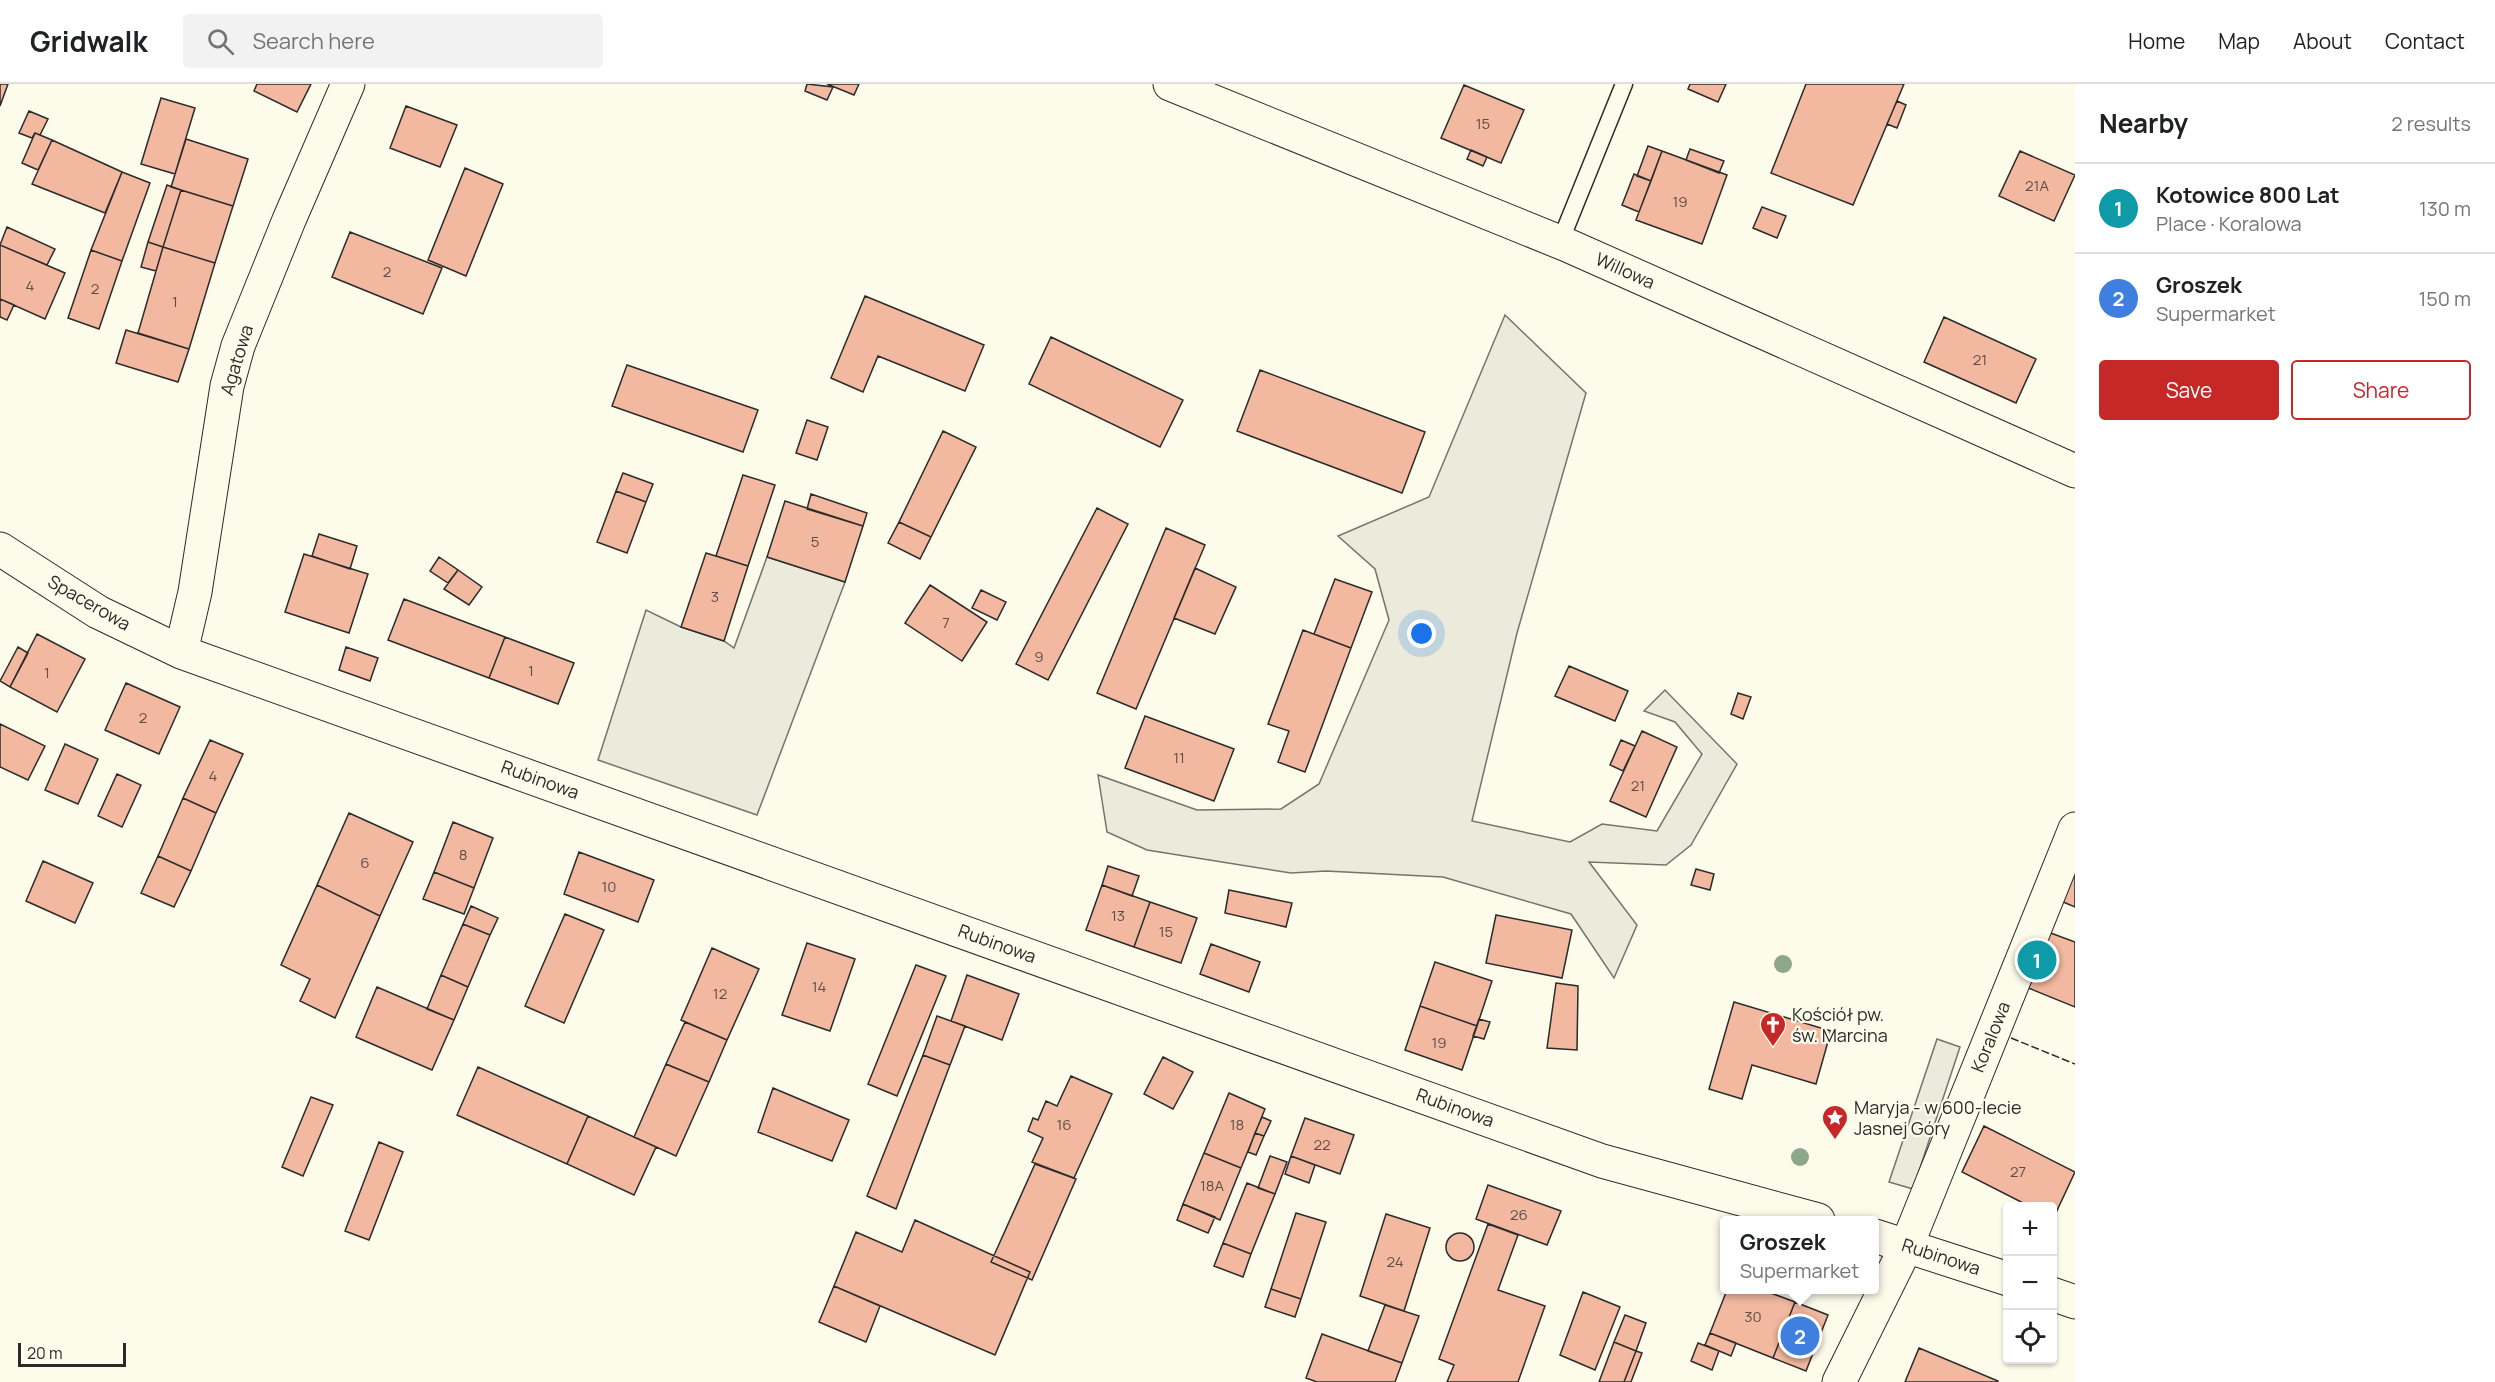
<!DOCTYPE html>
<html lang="en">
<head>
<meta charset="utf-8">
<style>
	body { margin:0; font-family:Manrope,sans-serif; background:#f2f2f2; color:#202124 }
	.controls { position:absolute; right:18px; bottom:18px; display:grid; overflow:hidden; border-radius:6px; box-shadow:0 2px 4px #0004 }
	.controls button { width:54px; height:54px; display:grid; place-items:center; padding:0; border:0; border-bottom:2px solid #e0e0e0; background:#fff; color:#202124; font:30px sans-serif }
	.scale { position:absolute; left:18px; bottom:15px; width:108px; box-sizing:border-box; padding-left:6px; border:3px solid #2b2b2b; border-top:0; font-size:16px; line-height:21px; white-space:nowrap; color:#2b2b2b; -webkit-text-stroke:4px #fdfbea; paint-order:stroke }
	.you { position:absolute; left:1422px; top:550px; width:21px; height:21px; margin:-15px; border:4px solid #fff; border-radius:50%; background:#1a73e8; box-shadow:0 0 0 9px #1a73e833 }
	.badge { display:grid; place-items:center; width:39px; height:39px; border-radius:50%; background:#c62828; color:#fff; font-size:20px; font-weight:700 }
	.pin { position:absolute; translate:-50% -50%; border:3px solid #fff; box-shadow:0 2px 6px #0006 }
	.popup { position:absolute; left:1720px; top:1132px; width:159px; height:78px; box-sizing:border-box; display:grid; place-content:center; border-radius:6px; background:#fff; filter:drop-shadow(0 2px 4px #0005); font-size:20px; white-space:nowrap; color:#757577 }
	.popup b { font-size:22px; color:#202124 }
	.popup::after { content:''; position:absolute; left:50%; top:100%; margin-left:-12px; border:12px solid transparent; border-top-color:#fff }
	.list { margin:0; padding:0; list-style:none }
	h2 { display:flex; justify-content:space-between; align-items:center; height:78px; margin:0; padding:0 24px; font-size:26px }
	h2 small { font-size:20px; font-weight:400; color:#757577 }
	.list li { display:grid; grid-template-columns:39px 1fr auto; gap:18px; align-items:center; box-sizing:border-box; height:90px; padding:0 24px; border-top:2px solid #e0e0e0 }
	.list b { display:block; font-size:22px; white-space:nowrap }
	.list p { margin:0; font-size:20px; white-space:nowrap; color:#757577 }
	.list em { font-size:20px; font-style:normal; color:#757577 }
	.actions { display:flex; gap:12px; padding:18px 24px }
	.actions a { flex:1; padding:14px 0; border:2px solid #c62828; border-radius:6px; text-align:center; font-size:21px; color:#c62828 }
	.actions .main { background:#c62828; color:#fff }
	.icon { flex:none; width:33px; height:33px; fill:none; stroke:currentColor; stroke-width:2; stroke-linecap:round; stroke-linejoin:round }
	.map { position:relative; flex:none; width:2075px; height:1298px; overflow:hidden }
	header { display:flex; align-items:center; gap:36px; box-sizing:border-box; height:84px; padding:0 30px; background:#fff; border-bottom:2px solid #e0e0e0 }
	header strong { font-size:28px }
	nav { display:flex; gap:33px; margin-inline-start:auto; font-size:21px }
	.search { width:420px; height:54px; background:#f2f2f2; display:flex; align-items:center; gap:15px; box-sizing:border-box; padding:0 21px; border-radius:6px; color:#757577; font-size:22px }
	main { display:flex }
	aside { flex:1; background:#fff }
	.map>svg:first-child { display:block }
</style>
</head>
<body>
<header>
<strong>Gridwalk</strong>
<div class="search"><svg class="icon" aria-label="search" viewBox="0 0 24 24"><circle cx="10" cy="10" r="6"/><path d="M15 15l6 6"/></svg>Search here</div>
<nav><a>Home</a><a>Map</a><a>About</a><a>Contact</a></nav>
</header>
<main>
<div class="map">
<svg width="2075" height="1298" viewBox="0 0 2075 1298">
	<rect width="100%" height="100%" fill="#fdfbea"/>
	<path fill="#ecebdb" stroke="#74746e" stroke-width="1.5" d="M1505 231 1586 309 1517 549 1472 737 1570 758 1602 740 1657 747 1702 670 1675 638 1644 627 1665 606 1737 680 1691 761 1666 781 1589 778 1637 841 1614 894 1571 830 1443 793 1326 787 1291 789 1147 766 1107 748 1098 691 1197 726 1281 725 1319 700 1389 536 1375 485 1338 452 1429 413Z
		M767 473 845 498 757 731 598 676 646 526 681 543 724 557 734 564Z"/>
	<path fill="#eceadb" stroke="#74746e" stroke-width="1.5" d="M1937 955 1960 963 1913 1105 1889 1098Z"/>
	<path fill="#f2b8a0" stroke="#2b2b2b" stroke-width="1.5" d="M0 0H8L0 22Z
		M257 0H311L297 28 254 7Z
		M807 0 833 3 827 16 805 7Z
		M827 0H859L854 11Z
		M1690 0H1726L1718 18 1688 5Z
		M1806 0H1904L1853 121 1771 89Z
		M1464 1 1524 26 1501 79 1441 54Z
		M161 14 195 24 175 90 141 80Z
		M1897 17 1906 21 1897 44 1887 40Z
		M406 22 457 41 440 83 390 64Z
		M29 27 48 35 40 51 35 49 32 54 19 49Z
		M35 49 52 56 38 86 22 79Z
		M186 55 248 75 233 122 171 103Z
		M52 56 122 88 105 129 32 100Z
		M1648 62 1662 67 1651 97 1637 92Z
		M1690 65 1724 77 1719 89 1686 76Z
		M1471 66 1487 73 1483 82 1467 75Z
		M1662 67 1727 91 1702 160 1636 136Z
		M2020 67 2075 91 2054 137 1999 112Z
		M465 84 503 100 466 192 428 176Z
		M122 88 150 99 122 177 91 166Z
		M1634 90 1651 97 1639 128 1622 121Z
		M167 101 181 106 163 163 148 158Z
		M181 106 233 122 215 179 163 163Z
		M1762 123 1786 132 1777 154 1753 144Z
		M7 143 55 165 47 181 0 161Z
		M350 148 442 184 423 230 332 193Z
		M148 158 163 163 156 187 141 183Z
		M0 161 65 189 45 235 0 215Z
		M163 163 215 179 189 265 138 249Z
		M91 166 122 177 99 245 68 234Z
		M865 212 984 261 965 307 878 272 863 308 831 294Z
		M0 215 14 221 7 236 0 233Z
		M1944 233 2036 275 2016 319 1924 278Z
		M126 246 189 265 178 298 116 279Z
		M1051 253 1183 316 1160 363 1029 300Z
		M627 281 758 326 743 368 612 322Z
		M1260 286 1425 348 1402 409 1237 347Z
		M807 336 828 343 817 376 796 369Z
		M943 347 976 363 931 453 899 438Z
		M623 389 653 400 646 418 616 407Z
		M743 391 775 401 748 482 716 472Z
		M616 407 646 418 627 469 597 458Z
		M811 410 867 429 863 442 807 425Z
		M785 417 863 442 845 498 767 473Z
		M1097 424 1128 440 1048 596 1016 580Z
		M899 438 931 453 920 475 888 459Z
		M1166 444 1205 461 1136 625 1097 609Z
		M319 450 357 462 350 485 312 472Z
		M706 469 748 482 724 557 681 543Z
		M304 470 368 490 349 549 285 528Z
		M439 473 458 486 448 499 430 487Z
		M1195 484 1236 503 1215 550 1174 534Z
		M458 486 482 503 469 521 444 505Z
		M1335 495 1372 508 1351 564 1314 550Z
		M930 501 987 538 962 577 905 539Z
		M981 506 1006 518 997 536 972 524Z
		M404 515 505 553 489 594 388 556Z
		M1303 546 1351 564 1305 688 1278 678 1289 647 1268 640Z
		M37 550 85 575 57 628 10 603Z
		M505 553 574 579 558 620 489 594Z
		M18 563 28 569 10 603 0 597Z
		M346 563 378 574 370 597 339 586Z
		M1569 582 1628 607 1615 637 1555 612Z
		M126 599 180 623 159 670 105 646Z
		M1738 609 1751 613 1743 635 1731 630Z
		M1145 632 1234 665 1214 717 1125 684Z
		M0 640 45 662 28 696 0 683Z
		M1642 647 1677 663 1646 733 1610 717Z
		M210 656 243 670 216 729 183 714Z
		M1621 656 1635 662 1623 687 1610 681Z
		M65 660 98 675 78 720 45 706Z
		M117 690 141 701 122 743 98 732Z
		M183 714 216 729 191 787 158 772Z
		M349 729 413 758 380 832 317 801Z
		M453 738 493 754 474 804 434 788Z
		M579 768 654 796 638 838 564 810Z
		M158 772 191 787 174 823 141 809Z
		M43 777 93 799 75 839 26 817Z
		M1108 782 1139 792 1132 812 1102 801Z
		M1696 785 1714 790 1710 806 1691 801Z
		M2075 786V823L2061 817Z
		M434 788 474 804 464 830 423 815Z
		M317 801 380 832 335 934 300 917 310 895 281 881Z
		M1102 801 1150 818 1134 863 1086 846Z
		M1229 806 1292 819 1286 843 1225 829Z
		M1150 818 1197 834 1181 879 1134 863Z
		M471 822 498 834 490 851 463 840Z
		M565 830 604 846 564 939 525 922Z
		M1496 831 1572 846 1562 894 1486 879Z
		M463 840 490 851 468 903 441 891Z
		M2048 848 2075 858V923L2026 903Z
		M807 859 855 875 830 947 782 931Z
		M1211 860 1260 878 1249 908 1200 890Z
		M712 864 759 885 727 956 681 936Z
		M1435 878 1492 897 1477 942 1420 922Z
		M916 881 946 892 897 1012 868 1000Z
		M441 891 468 903 454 936 427 925Z
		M967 891 1019 910 1002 956 951 937Z
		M1556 899 1578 902 1577 966 1547 964Z
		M377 903 454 936 432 986 356 953Z
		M1734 918 1831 947 1816 1000 1752 981 1742 1015 1709 1005Z
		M1420 922 1477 942 1462 986 1405 966Z
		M937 932 965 942 950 981 923 971Z
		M1479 935 1490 938 1484 955 1473 952Z
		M685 938 727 956 709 998 666 980Z
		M923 971 950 981 896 1125 867 1112Z
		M1163 973 1193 988 1173 1025 1144 1010Z
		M666 980 709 998 676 1072 634 1053Z
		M478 983 588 1032 567 1080 457 1031Z
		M1071 992 1112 1010 1074 1094 1032 1078 1043 1054 1028 1047 1033 1034 1038 1036 1046 1017 1057 1022Z
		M773 1004 849 1036 832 1077 758 1048Z
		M1229 1009 1265 1025 1241 1084 1204 1069Z
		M311 1013 333 1021 303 1092 282 1083Z
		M588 1032 656 1063 634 1111 567 1080Z
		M1262 1033 1271 1037 1264 1052 1255 1049Z
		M1305 1034 1354 1051 1340 1090 1291 1072Z
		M1984 1042 2075 1088 2053 1135 2052 1122H2029L1962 1088Z
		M1255 1049 1264 1052 1256 1071 1248 1068Z
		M379 1058 403 1068 369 1156 345 1147Z
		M1204 1069 1241 1084 1220 1136 1183 1120Z
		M1270 1072 1287 1078 1275 1110 1258 1104Z
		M1291 1072 1315 1081 1309 1099 1285 1090Z
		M1035 1080 1076 1095 1032 1196 991 1178Z
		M1247 1099 1275 1110 1251 1170 1223 1159Z
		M1488 1101 1561 1127 1547 1161 1476 1135Z
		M1183 1120 1215 1133 1208 1149 1177 1136Z
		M1296 1129 1326 1138 1301 1215 1271 1205Z
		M1386 1130 1430 1144 1404 1227 1360 1212Z
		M915 1136 1030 1188 995 1271 834 1202 856 1148 902 1168Z
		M1488 1140 1518 1151 1498 1206 1545 1222 1518 1298H1447L1454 1281 1439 1275Z
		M1446 1163a14 14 0 1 1 28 0a14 14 0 1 1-28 0Z
		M1223 1159 1251 1170 1243 1193 1214 1182Z
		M834 1202 880 1222 866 1258 819 1238Z
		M1271 1205 1301 1215 1295 1233 1265 1223Z
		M1727 1206H1763L1795 1218 1773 1274 1710 1249Z
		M1583 1208 1620 1223 1595 1286 1560 1271Z
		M1795 1218 1828 1231 1806 1287 1773 1274Z
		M1385 1221 1419 1232 1402 1279 1368 1267Z
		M1625 1231 1646 1239 1636 1267 1614 1258Z
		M1710 1249 1736 1259 1731 1272 1705 1261Z
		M1322 1250 1402 1279 1395 1298H1317L1306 1294Z
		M1614 1258 1636 1267 1624 1298H1599Z
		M1698 1259 1719 1267 1712 1286 1691 1277Z
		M1919 1264 1998 1297V1298H1905Z
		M1636 1267 1642 1269 1631 1298H1624Z"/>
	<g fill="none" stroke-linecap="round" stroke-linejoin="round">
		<defs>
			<path id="service" d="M1560 158 1624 0"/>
			<path id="minor" d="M1170 0 1567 161 2075 387
				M1839 1298 1907 1161 2075 745"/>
			<path id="tertiary" d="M0 465 98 528 181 568 1602 1077 1818 1136
				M181 568 195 508 227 302 238 262 289 136 348 0
				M1875 1152 2008 1195
				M2052 1210 2075 1218"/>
		</defs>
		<use href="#service" stroke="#2b2b2b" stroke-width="19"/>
		<use href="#minor" stroke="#2b2b2b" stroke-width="35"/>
		<use href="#tertiary" stroke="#2b2b2b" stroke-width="35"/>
		<use href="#service" stroke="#fdfbea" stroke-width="16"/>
		<use href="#minor" stroke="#fdfbea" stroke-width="33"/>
		<use href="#tertiary" stroke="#fdfbea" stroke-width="33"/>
		<path stroke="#2b2b2b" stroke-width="1.5" stroke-dasharray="8 3" stroke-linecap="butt" d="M2011 954 2075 980"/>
	</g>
	<g fill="#8ea78a">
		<circle cx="1783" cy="880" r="9"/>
		<circle cx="1800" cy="1073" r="9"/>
	</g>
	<defs>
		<symbol id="church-pin" viewBox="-11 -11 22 30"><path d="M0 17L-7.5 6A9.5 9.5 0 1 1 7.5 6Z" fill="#c62828" stroke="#fdfbea"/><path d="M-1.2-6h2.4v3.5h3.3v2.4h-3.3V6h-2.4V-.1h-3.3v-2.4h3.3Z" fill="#fff"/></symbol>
		<symbol id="sight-pin" viewBox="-11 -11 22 30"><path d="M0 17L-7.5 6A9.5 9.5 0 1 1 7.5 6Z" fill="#c62828" stroke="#fdfbea"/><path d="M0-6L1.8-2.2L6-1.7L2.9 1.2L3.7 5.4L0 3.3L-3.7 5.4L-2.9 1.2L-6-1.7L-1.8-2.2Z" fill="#fff"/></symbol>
	</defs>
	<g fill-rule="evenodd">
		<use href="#church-pin" x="1758" y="926" width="30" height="40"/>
		<use href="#sight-pin" x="1820" y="1019" width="30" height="40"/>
	</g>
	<g text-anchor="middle" stroke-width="4.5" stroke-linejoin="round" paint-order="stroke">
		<g font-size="15" fill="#5d4e48">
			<text x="1483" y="45">15</text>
			<text x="2037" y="107">21A</text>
			<text x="1680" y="123">19</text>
			<text x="387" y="193">2</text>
			<text x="30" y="207">4</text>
			<text x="95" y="210">2</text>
			<text x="175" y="223">1</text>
			<text x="1980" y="281">21</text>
			<text x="815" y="463">5</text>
			<text x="715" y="518">3</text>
			<text x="946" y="544">7</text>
			<text x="1039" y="578">9</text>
			<text x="531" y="592">1</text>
			<text x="47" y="594">1</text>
			<text x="143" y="639">2</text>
			<text x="1179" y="679">11</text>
			<text x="213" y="697">4</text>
			<text x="1638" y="707">21</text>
			<text x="463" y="776">8</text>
			<text x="365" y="784">6</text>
			<text x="609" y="808">10</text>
			<text x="1118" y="837">13</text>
			<text x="1166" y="853">15</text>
			<text x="819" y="908">14</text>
			<text x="720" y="915">12</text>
			<text x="1439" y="964">19</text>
			<text x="1064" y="1046">16</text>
			<text x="1237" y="1046">18</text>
			<text x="1322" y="1066">22</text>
			<text x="2018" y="1093">27</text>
			<text x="1212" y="1107">18A</text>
			<text x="1519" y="1136">26</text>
			<text x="1395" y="1183">24</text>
			<text x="1753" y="1238">30</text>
		</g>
		<g font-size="18" fill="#2b2b2b" stroke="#fdfbea">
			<text transform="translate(1625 187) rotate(24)" y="6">Willowa</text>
			<text transform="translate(237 276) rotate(-73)" y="6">Agatowa</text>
			<text transform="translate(89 519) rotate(30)" y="6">Spacerowa</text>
			<text transform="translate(540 696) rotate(20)" y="6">Rubinowa</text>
			<text transform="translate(997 860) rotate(20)" y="6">Rubinowa</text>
			<text transform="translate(1991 953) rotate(-68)" y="6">Koralowa</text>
			<text transform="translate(1455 1024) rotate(20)" y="6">Rubinowa</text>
			<text transform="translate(1941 1173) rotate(18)" y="6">Rubinowa</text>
		</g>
		<g font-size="18" fill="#2b2b2b" stroke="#fdfbea" text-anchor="start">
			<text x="1792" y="937">Kościół pw.<tspan x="1792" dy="21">św. Marcina</tspan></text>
			<text x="1854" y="1030">Maryja - w 600-lecie<tspan x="1854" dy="21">Jasnej Góry</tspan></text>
		</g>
	</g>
</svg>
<div class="controls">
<button>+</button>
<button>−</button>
<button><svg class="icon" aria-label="locate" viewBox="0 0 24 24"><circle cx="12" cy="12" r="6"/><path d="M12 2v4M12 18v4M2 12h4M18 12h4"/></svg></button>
</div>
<div class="scale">20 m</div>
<div class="you"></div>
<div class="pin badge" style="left:2037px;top:876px;background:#0f9aa8">1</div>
<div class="pin badge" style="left:1800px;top:1252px;background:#3f7fe0">2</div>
<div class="popup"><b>Groszek</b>Supermarket</div>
</div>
<aside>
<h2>Nearby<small>2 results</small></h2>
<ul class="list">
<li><span class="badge" style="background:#0f9aa8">1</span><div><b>Kotowice 800 Lat</b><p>Place · Koralowa</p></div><em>130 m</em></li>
<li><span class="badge" style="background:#3f7fe0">2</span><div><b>Groszek</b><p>Supermarket</p></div><em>150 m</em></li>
</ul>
<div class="actions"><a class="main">Save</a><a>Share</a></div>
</aside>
</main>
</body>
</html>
